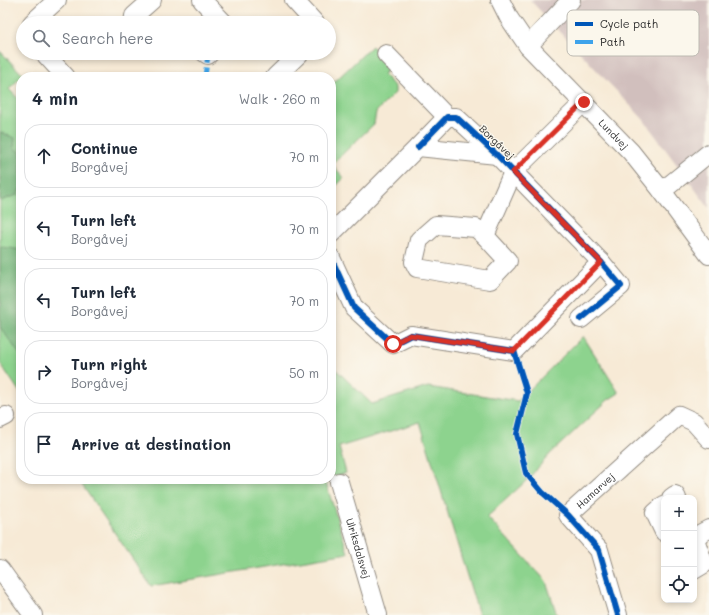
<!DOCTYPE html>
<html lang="en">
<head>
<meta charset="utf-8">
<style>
	body { margin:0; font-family:Mali,sans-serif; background:#f6f6f7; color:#1f2937 }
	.controls { position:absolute; right:12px; bottom:12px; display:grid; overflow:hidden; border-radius:8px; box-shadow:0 2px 6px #0003 }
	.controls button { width:36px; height:36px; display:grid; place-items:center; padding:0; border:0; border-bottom:1px solid #e0e1e3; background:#fff; color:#1f2937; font:20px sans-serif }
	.stop { position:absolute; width:12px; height:12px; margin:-9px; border:3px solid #d93025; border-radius:50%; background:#fff }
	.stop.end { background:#d93025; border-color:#fff; box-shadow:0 1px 4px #0008 }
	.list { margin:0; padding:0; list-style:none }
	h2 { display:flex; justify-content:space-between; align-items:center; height:52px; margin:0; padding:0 16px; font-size:17px }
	h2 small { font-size:13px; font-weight:400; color:#747a83 }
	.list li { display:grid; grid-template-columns:26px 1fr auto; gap:12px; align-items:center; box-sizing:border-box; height:64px; margin:0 8px 8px; padding:0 8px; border:1px solid #e0e1e3; border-radius:16px }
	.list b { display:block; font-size:15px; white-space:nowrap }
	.list p { margin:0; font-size:13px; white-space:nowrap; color:#747a83 }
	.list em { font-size:13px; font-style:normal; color:#747a83 }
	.icon { flex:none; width:22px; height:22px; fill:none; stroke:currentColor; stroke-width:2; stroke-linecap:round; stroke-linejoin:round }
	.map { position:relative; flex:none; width:709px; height:615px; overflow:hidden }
	.search { position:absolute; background:#fff; box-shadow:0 2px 6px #0003; left:16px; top:16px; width:320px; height:44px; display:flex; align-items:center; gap:10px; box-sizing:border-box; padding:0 14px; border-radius:22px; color:#747a83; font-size:15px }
	.panel { position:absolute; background:#fff; box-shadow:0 2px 6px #0003; left:16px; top:72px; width:320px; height:412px; border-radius:16px }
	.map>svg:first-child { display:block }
</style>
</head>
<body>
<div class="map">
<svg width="709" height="615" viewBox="0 0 709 615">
	<rect width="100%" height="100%" fill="#fbf7ec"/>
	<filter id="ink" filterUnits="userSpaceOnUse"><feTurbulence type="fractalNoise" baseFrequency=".025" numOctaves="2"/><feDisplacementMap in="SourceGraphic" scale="8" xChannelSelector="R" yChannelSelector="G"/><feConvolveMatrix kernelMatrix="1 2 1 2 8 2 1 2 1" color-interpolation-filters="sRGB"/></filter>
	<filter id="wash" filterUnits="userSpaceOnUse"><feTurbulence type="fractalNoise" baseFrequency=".012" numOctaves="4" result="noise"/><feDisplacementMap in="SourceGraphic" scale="16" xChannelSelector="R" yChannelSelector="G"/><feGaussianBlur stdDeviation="0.9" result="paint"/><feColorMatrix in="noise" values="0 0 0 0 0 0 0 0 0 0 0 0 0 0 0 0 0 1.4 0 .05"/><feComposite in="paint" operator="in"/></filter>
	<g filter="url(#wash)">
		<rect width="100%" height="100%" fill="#f7ead6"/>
		<path fill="#d1bfbd" d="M530 0H709V208L643 119Z"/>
		<path fill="#8dd38e" stroke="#5c7f5c" d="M372 46 387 61V71L383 74 395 87V93L376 112 374 124 332 164 344 178 331 191V85Z
			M0 51 23 75 9 89 21 102V394L0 363Z
			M583 336 619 393 608 400 551 453 527 480 487 517 546 581 557 615H479L420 422 339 447 346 473 331 478V365L372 404 428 387 518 401Z
			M78 479H326L325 480 348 553 151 586Z"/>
		<path fill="#72b579" stroke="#4e7052" d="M0 132 15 138 14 148 21 153V188L17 195 0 201Z
			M0 247 10 248 21 250V356L0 327Z"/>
	</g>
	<g filter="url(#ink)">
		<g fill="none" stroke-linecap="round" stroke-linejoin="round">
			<defs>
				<g id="minor">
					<path d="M202 0 224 23"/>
					<path d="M294 0 315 23"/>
					<path id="s1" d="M500 0 509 18 528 46 631 152 662 191 709 255"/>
					<path d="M32 23 57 0"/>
					<path d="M133 23 134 16 152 0"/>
					<path d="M528 46 571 0"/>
					<path d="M44 53 66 77"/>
					<path d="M205 53 208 55 210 53"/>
					<path d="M386 54 447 117"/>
					<path d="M275 77 300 53"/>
					<path d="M418 147 447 117H456L497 155 601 262 621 286 581 319"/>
					<path d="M662 191 709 153"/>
					<path d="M436 225 476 228 485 236 508 261 490 280 417 268 414 262 419 240Z"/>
					<path d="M331 234 418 147 497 155"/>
					<path d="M485 236 513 172 584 102"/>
					<path d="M331 258 354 308 393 344 411 335 514 351 601 262"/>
					<path d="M0 419 6 416"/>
					<path id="s2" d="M339 482 378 615"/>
					<path d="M671 498 675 495 677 498"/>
					<path d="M664 505 655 513 664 532"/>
					<path d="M694 537 704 564 694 570"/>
					<path d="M694 537 709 529"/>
					<path d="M0 569 33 615"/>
					<path id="s3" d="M618 615 599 550 568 515 679 415 694 422 709 439"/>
				</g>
			</defs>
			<use href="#minor" stroke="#918a80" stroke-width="20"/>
			<use href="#minor" stroke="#fff" stroke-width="18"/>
			<path stroke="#3ea3eb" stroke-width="5" stroke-dasharray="10 5" stroke-linecap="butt" d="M204 77 205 76 208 55"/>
			<defs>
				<path id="cycleway" d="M418 147 447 117H456L497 155 601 262 621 286 581 319
					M331 258 354 308 393 344 411 335 514 351 527 393 517 434 526 473 542 492 568 515 599 550 618 615"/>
			</defs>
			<use href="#cycleway" stroke="#fbf7ec" stroke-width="8"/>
			<use href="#cycleway" stroke="#0057b8" stroke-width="6"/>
		</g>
	</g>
	<g fill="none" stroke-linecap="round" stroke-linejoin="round" filter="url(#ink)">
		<path stroke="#d93025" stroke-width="5" d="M393 344 410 335 514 351 601 262 513 172 584 102"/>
	</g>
	<g text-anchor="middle" stroke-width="3" stroke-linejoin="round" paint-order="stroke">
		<g font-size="10" fill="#2b2b2b" stroke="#fbf7ec">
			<text dy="4" stroke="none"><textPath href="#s1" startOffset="177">Lundvej</textPath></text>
			<text transform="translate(497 142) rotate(44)" y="4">Borgåvej</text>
			<text dy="4" stroke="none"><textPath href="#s3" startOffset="151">Hamarvej</textPath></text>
			<text dy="4" stroke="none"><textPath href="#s2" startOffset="69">Ulriksdalsvej</textPath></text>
		</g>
	</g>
	<rect x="567" y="10" width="132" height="46" rx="6" fill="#fbf7ec" stroke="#bdbab2" stroke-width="1"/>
	<rect x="575" y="22" width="18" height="4" fill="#0057b8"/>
	<rect x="575" y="40" width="18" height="4" fill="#3ea3eb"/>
	<g font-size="11" fill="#2b2b2b">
		<text x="600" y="28">Cycle path</text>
		<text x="600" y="46">Path</text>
	</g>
</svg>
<div class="controls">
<button>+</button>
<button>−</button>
<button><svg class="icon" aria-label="locate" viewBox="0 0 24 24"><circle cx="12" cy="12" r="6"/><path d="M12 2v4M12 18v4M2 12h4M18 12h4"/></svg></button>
</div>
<div class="stop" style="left:393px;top:344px"></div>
<div class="stop end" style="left:584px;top:102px"></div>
<div class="search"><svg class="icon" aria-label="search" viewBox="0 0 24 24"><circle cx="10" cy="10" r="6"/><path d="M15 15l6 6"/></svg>Search here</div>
<section class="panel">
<h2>4 min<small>Walk · 260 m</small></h2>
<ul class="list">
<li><svg class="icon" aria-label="ahead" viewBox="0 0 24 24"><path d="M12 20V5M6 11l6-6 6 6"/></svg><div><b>Continue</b><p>Borgåvej</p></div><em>70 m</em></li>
<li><svg class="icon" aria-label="left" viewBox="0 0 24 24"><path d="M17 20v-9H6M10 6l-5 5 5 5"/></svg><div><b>Turn left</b><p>Borgåvej</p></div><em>70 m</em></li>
<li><svg class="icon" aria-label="left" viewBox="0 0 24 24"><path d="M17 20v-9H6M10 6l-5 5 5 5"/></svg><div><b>Turn left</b><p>Borgåvej</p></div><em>70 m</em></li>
<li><svg class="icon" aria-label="right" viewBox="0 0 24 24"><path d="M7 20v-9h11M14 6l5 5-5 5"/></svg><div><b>Turn right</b><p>Borgåvej</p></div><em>50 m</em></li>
<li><svg class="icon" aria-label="arrive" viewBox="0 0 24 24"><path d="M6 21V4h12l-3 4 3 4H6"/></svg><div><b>Arrive at destination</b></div></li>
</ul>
</section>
</div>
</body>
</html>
